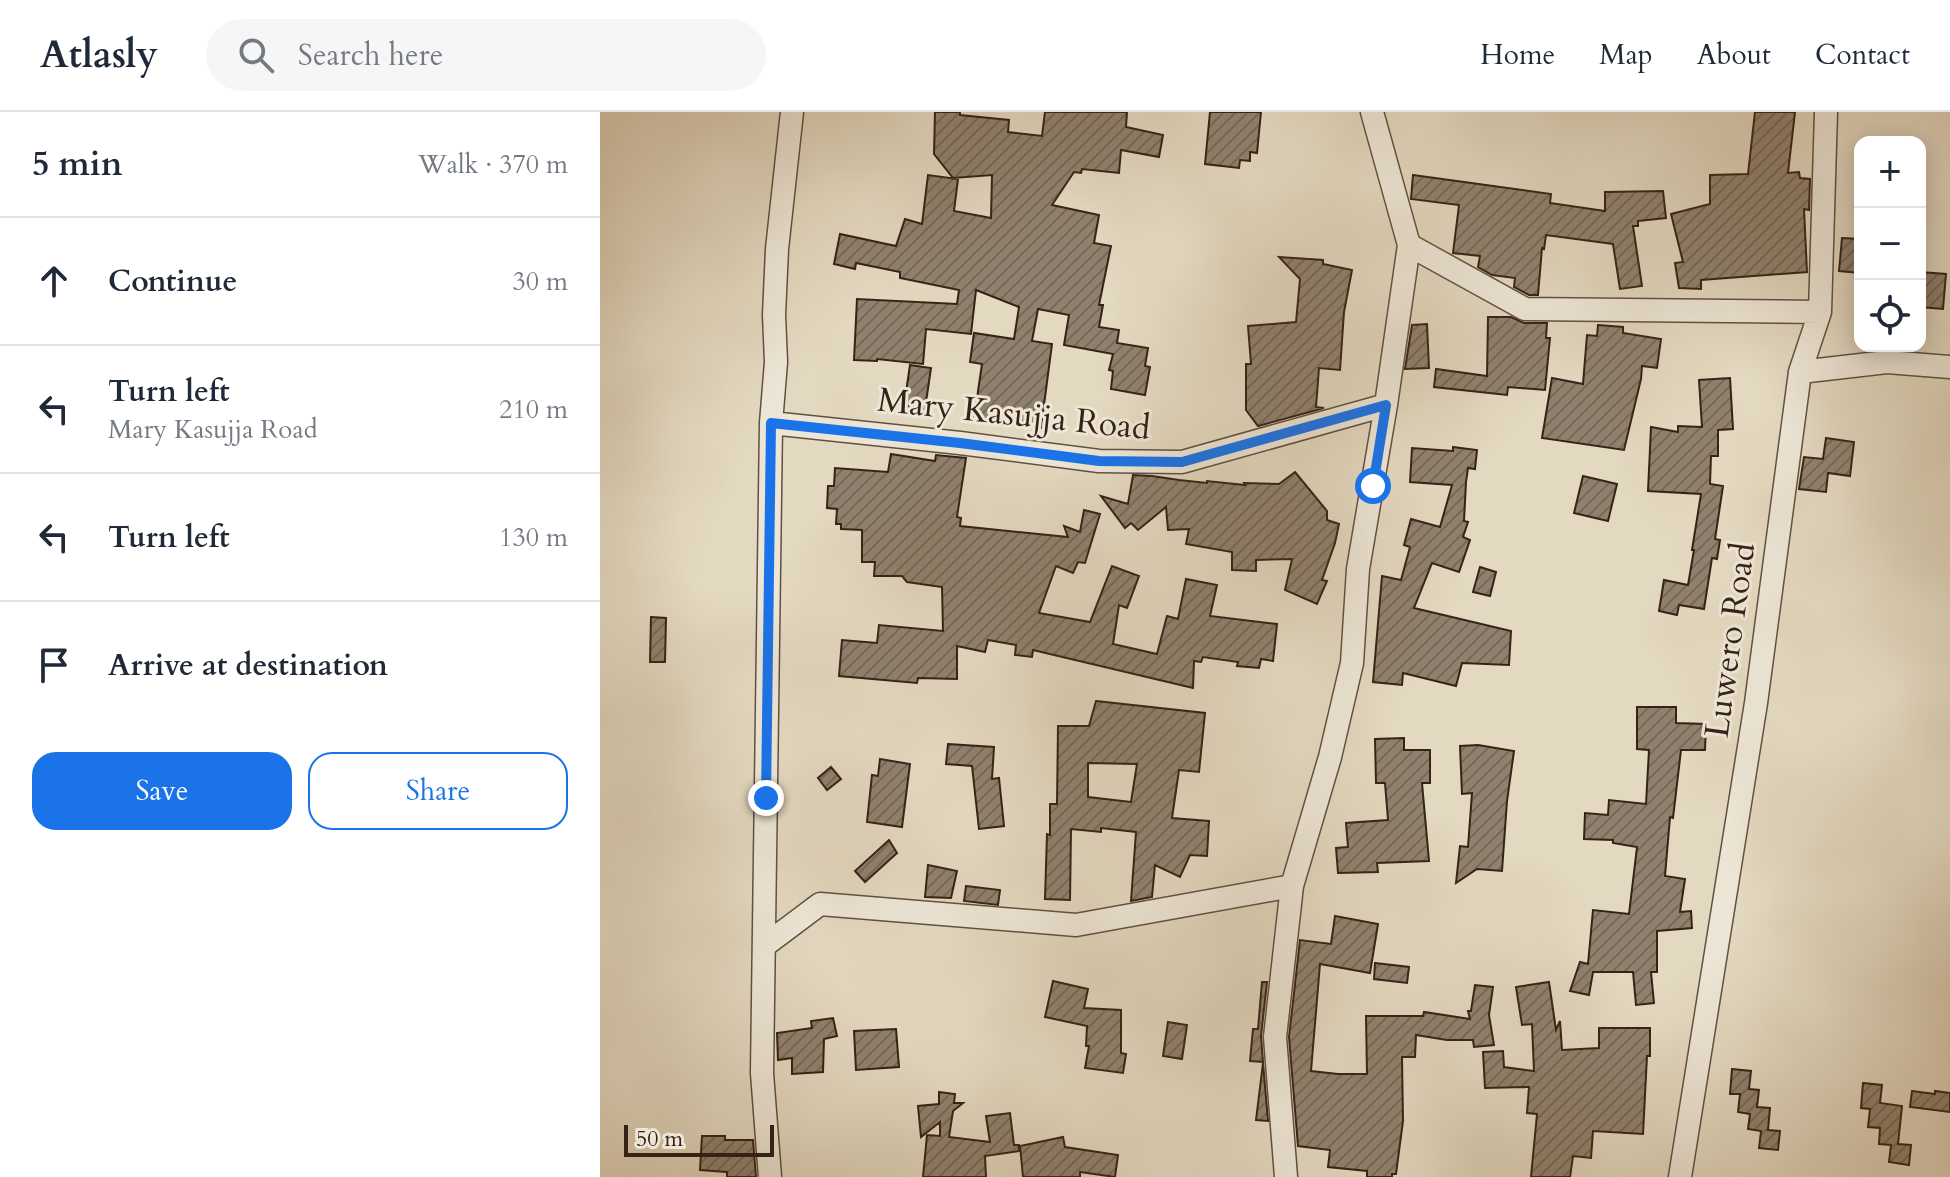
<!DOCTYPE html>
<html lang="en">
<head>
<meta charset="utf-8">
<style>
	body { margin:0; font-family:Cardo,serif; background:#f6f6f7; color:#1f2937 }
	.controls { position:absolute; right:24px; top:24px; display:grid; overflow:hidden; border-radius:16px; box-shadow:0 4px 20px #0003 }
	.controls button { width:72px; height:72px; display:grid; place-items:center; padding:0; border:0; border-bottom:2px solid #e0e1e3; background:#fff; color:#1f2937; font:40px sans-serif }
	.scale { position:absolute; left:24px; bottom:20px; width:150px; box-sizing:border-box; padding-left:8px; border:4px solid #372216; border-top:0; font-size:22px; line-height:28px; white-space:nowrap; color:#372216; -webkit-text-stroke:6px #ede6d6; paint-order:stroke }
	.stop { position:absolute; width:24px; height:24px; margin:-18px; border:6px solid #1a73e8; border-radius:50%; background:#fff }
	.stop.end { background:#1a73e8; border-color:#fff; box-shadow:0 2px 8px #0008 }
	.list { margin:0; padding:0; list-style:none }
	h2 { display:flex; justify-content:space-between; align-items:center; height:104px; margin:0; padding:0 32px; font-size:34px }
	h2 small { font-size:26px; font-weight:400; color:#747a83 }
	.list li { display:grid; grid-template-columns:52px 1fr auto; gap:24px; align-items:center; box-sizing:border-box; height:128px; padding:0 32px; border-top:2px solid #e0e1e3 }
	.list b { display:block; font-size:30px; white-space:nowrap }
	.list p { margin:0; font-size:26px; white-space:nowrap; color:#747a83 }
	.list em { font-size:26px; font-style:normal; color:#747a83 }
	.actions { display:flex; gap:16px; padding:24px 32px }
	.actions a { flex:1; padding:18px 0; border:2px solid #1a73e8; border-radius:24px; text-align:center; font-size:28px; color:#1a73e8 }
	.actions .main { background:#1a73e8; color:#fff }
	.icon { flex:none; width:44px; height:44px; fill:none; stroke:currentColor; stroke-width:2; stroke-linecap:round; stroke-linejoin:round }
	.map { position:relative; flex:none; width:1350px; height:1065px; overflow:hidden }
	header { display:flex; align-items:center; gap:48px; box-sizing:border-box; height:112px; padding:0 40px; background:#fff; border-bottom:2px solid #e0e1e3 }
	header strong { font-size:38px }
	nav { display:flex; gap:44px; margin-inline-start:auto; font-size:28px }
	.search { width:560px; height:72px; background:#f6f6f7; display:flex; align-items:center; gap:20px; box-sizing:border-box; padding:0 28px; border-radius:44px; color:#747a83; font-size:30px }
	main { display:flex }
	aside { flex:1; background:#fff }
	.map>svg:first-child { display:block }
</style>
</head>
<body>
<header>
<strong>Atlasly</strong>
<div class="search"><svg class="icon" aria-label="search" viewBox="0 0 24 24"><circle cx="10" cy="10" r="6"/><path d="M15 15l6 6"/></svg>Search here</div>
<nav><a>Home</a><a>Map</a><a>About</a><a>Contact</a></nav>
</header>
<main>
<aside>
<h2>5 min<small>Walk · 370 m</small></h2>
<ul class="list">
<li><svg class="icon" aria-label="ahead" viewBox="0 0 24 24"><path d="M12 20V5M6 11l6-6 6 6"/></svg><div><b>Continue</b></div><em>30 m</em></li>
<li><svg class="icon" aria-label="left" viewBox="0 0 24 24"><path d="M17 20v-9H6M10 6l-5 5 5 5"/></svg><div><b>Turn left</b><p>Mary Kasujja Road</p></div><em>210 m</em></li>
<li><svg class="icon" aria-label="left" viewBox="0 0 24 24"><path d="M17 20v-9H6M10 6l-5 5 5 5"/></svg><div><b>Turn left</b></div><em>130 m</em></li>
<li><svg class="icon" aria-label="arrive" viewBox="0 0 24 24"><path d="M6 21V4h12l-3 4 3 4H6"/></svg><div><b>Arrive at destination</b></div></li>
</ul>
<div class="actions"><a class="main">Save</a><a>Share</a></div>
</aside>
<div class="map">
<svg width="1350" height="1065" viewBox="0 0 1350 1065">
	<defs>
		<pattern id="building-hatch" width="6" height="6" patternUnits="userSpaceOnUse" patternTransform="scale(2)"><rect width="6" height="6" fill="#90816e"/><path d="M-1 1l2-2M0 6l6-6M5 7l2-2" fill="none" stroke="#766959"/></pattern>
	</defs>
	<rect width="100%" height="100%" fill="#e3d8c0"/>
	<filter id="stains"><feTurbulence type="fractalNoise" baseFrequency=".0025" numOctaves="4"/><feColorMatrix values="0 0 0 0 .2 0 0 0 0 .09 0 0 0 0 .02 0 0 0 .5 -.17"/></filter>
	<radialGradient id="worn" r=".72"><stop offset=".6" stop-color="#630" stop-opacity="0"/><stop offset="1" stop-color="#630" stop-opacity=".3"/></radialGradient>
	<path fill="url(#building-hatch)" stroke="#372216" stroke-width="2" fill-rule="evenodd" d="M335 0H360V3L409 8 408 20 442 24 445 0H527L526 15 563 23 559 45 521 38 519 61 482 57 481 61 474 60 452 93 499 103 494 131 511 134 499 193H503L499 215 519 218 517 231 548 236 545 254 550 255 545 283 511 277 513 259 509 258 513 242 464 233 469 203 438 197 432 229 452 232 441 316 374 307 382 252 370 250 374 221 414 227 419 195 376 178 371 222 326 217 323 252 277 247V249L254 248 257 187 357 192 359 178 300 166V160L256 151 255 157 234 152 240 122 296 134 305 107 322 112 328 63 358 67 354 99 391 106 392 63 353 66 334 42Z
		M610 0H661L657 41 650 40V49L640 48 639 56 605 52Z
		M1155 0H1195L1188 61 1199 60 1200 66 1210 67 1209 98 1204 97 1207 160 1101 168V177L1079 176 1075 151 1083 150 1071 102 1110 92V63L1148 62Z
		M813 63 951 82 950 91 1005 99V80L1063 79 1066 106 1038 109V114H1033L1042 174 1020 177 1013 132 946 123 944 137 942 136 938 183H929L914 175 915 166 892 163 878 155 880 144 853 141 859 93 811 87Z
		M1242 126 1260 127V161L1239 159Z
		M679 145 723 148V152L752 158 744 200 740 258 719 256 716 295 724 296 658 314 646 298V252H651L648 214 696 210 700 167Z
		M1320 160 1346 162 1343 197 1320 195Z
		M888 205H911L924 211H947L946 226H950L945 278 908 275 907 283 834 275 836 257 887 264Z
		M827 212 829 256 805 257 812 213Z
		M998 213 1023 215V221L1061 227 1057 256 1042 254 1041 267 1024 338 942 326 952 266 983 272 987 223 997 224Z
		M310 253 331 256 325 297 304 294Z
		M1130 266 1133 317 1118 318V344H1111L1110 372 1123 374 1115 427 1120 428 1117 447 1112 446 1104 497 1079 493 1077 503 1059 499 1064 468 1088 473 1094 438H1092L1101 382 1048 379 1051 315 1078 320V314L1102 315 1099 268Z
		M1226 326 1254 330 1250 364 1228 361 1226 380 1199 377 1204 345 1223 347Z
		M853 335 877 338 875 357 868 356 866 370 864 409 868 410 863 425 870 428 859 460 832 451 814 496 911 519 909 553 862 551 856 574 803 561 802 573 773 570 782 464 801 468 810 435 804 433 811 407 840 415 852 373 810 370 812 336 853 339Z
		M291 342 335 349 336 343 366 346 357 405 361 406 360 414 468 425 464 414 480 420 484 398 500 402 485 451 478 450 473 461 456 454 439 501 490 510 512 454 539 464 527 496 519 493 513 532 557 542 567 504 578 507 586 467 617 473 610 504 677 512 673 549 661 547 659 556 637 554 638 550 603 545 601 550 594 549 593 576 433 538 432 545 415 543 416 533 388 528 385 540 357 534V567L318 566 317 571 239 564 242 528 277 531 279 513 343 519 342 475 307 470 302 464H274L275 450H262V418L241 417V412H236L237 397 227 396 228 374H234L235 356 288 360Z
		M695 360 727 399V408L739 412 735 431 722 468 727 469 717 492 685 478 692 447 656 448V459L632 458V440L586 432 589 417 568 418 566 395 538 418 531 411 525 416 501 384 528 392 533 363 552 364 579 368 607 371V369L645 373 644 371 679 372Z
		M983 364 1017 372 1008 409 974 401Z
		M880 455 896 460 890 484 873 480Z
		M51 505 66 506 65 550H50Z
		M496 589 605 601 599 660 579 658 572 706 609 709 607 744 590 743 580 765 555 753 552 785 531 789 536 720 501 716V720L471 717 470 788 445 787 447 722 450 723V692H457L458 614H489ZM488 651 537 652 531 690 488 685Z
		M1037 595H1076V611L1106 612 1105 638H1081L1073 706 1070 705 1065 764 1085 767 1080 800 1091 799 1092 816 1057 819V860H1051L1054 891 1036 893 1033 860H993L989 883 970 879 980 850 988 852 993 798 1029 802 1037 735 1013 731V728L984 727 985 701 1008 703 1009 688 1046 692 1049 638 1037 637Z
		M804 626V638H830V671H822L829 749 777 751 778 760 738 761 736 736 748 735 746 711 788 708 785 671H776L775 627Z
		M348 632 394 635 392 667 399 666 404 714 379 717 372 654 346 652Z
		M878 633 914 639 907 689 902 759 877 757 856 771 860 734 868 735 872 681 862 682 860 634Z
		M280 647 310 652 302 715 267 710 272 663 278 664Z
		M231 655 241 667 227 678 218 666Z
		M289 728 297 741 265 770 255 759Z
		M328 753 357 759 351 786 325 785Z
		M366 774 400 778 398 793 364 789Z
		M735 804 778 812 770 861 720 852 711 959 738 962H767L766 904H823L824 900 870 907 868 899H871L875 873 893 875 889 903 894 933 874 935 873 928H847L816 923 815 945H802L803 1009 796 1062H792V1065H767V1059L728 1055 730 1038 698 1034 689 925 700 828 731 832Z
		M775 851 809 855 807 871 774 867Z
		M453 869 488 877 484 896 521 898V941L526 942 523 961 485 956 489 934H486L487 914 445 905Z
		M662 870H667L661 924 663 950 650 949 653 917H658Z
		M949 870 956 918 960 909 962 938 999 936V916H1050V944H1047L1043 1022 993 1019 991 1046 973 1044 970 1065H931L937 1002 927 1001 929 975 885 976 883 940 903 939 904 955 934 959 932 912 922 913 916 875Z
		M233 906 237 924 224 927 223 960 192 962V946L178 948 177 921 212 916 211 909Z
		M568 910 587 913 582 947 563 944Z
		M296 917 299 955 256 958 254 919Z
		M663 951 668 1009 656 1008Z
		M1132 957 1151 959 1149 977 1159 978 1157 995 1170 996 1168 1018 1180 1019 1178 1038 1159 1036 1161 1019 1148 1017 1150 1002 1138 1000 1140 982H1130Z
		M1263 971 1282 973 1280 991 1302 994 1298 1032 1311 1033 1309 1053 1289 1050 1291 1033 1279 1032 1280 1016 1268 1015 1270 997 1261 996Z
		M1312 979 1335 982V979L1350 981V1000L1310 995Z
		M339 980 355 982 354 991H363L353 999 349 1025 390 1030 386 1004 410 1001 414 1033H419V1039L385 1044 386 1065H323L327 1023 340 1024V1010L321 1025 318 994 339 992Z
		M102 1024H125V1028H153L156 1065H127V1060L100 1058Z
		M463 1025 465 1035 518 1043 515 1065 480 1060V1065H423L420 1034Z"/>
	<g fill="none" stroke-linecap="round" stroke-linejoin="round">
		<defs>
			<path id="minor" d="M809 133 925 197 1220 200
				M1200 260 1287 250 1350 255
				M171 311 360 331 499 349 582 350 786 293
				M164 834 220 792 476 813 692 774
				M170 1065 162 961 171 311 176 250 174 203 177 137 192 0
				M686 1065 675 925 692 774 730 645 752 551 758 457 786 293 809 133 772 0
				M1080 1065 1156 591 1200 260 1220 200 1226 0"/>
		</defs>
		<use href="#minor" stroke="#625040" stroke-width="25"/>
		<use href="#minor" stroke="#ede6d6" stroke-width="22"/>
	</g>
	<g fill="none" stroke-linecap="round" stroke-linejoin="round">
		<path stroke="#1a73e8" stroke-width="10" d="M166 686 171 311 360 331 499 349 582 350 786 293 773 374"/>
	</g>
	<g text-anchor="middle" stroke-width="6" stroke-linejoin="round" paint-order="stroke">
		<g font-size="34" fill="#372216" stroke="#ede6d6">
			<text transform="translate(414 301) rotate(6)" y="12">Mary Kasujja Road</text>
			<text transform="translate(1129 528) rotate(-82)" y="12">Luwero Road</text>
		</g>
	</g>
	<rect width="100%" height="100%" filter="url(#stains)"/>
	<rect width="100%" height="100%" fill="url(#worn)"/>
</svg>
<div class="controls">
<button>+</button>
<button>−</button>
<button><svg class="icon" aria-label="locate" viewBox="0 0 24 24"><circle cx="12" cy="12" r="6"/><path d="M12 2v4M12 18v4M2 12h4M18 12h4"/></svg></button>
</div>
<div class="scale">50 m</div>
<div class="stop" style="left:773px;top:374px"></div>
<div class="stop end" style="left:166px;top:686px"></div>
</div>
</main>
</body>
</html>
